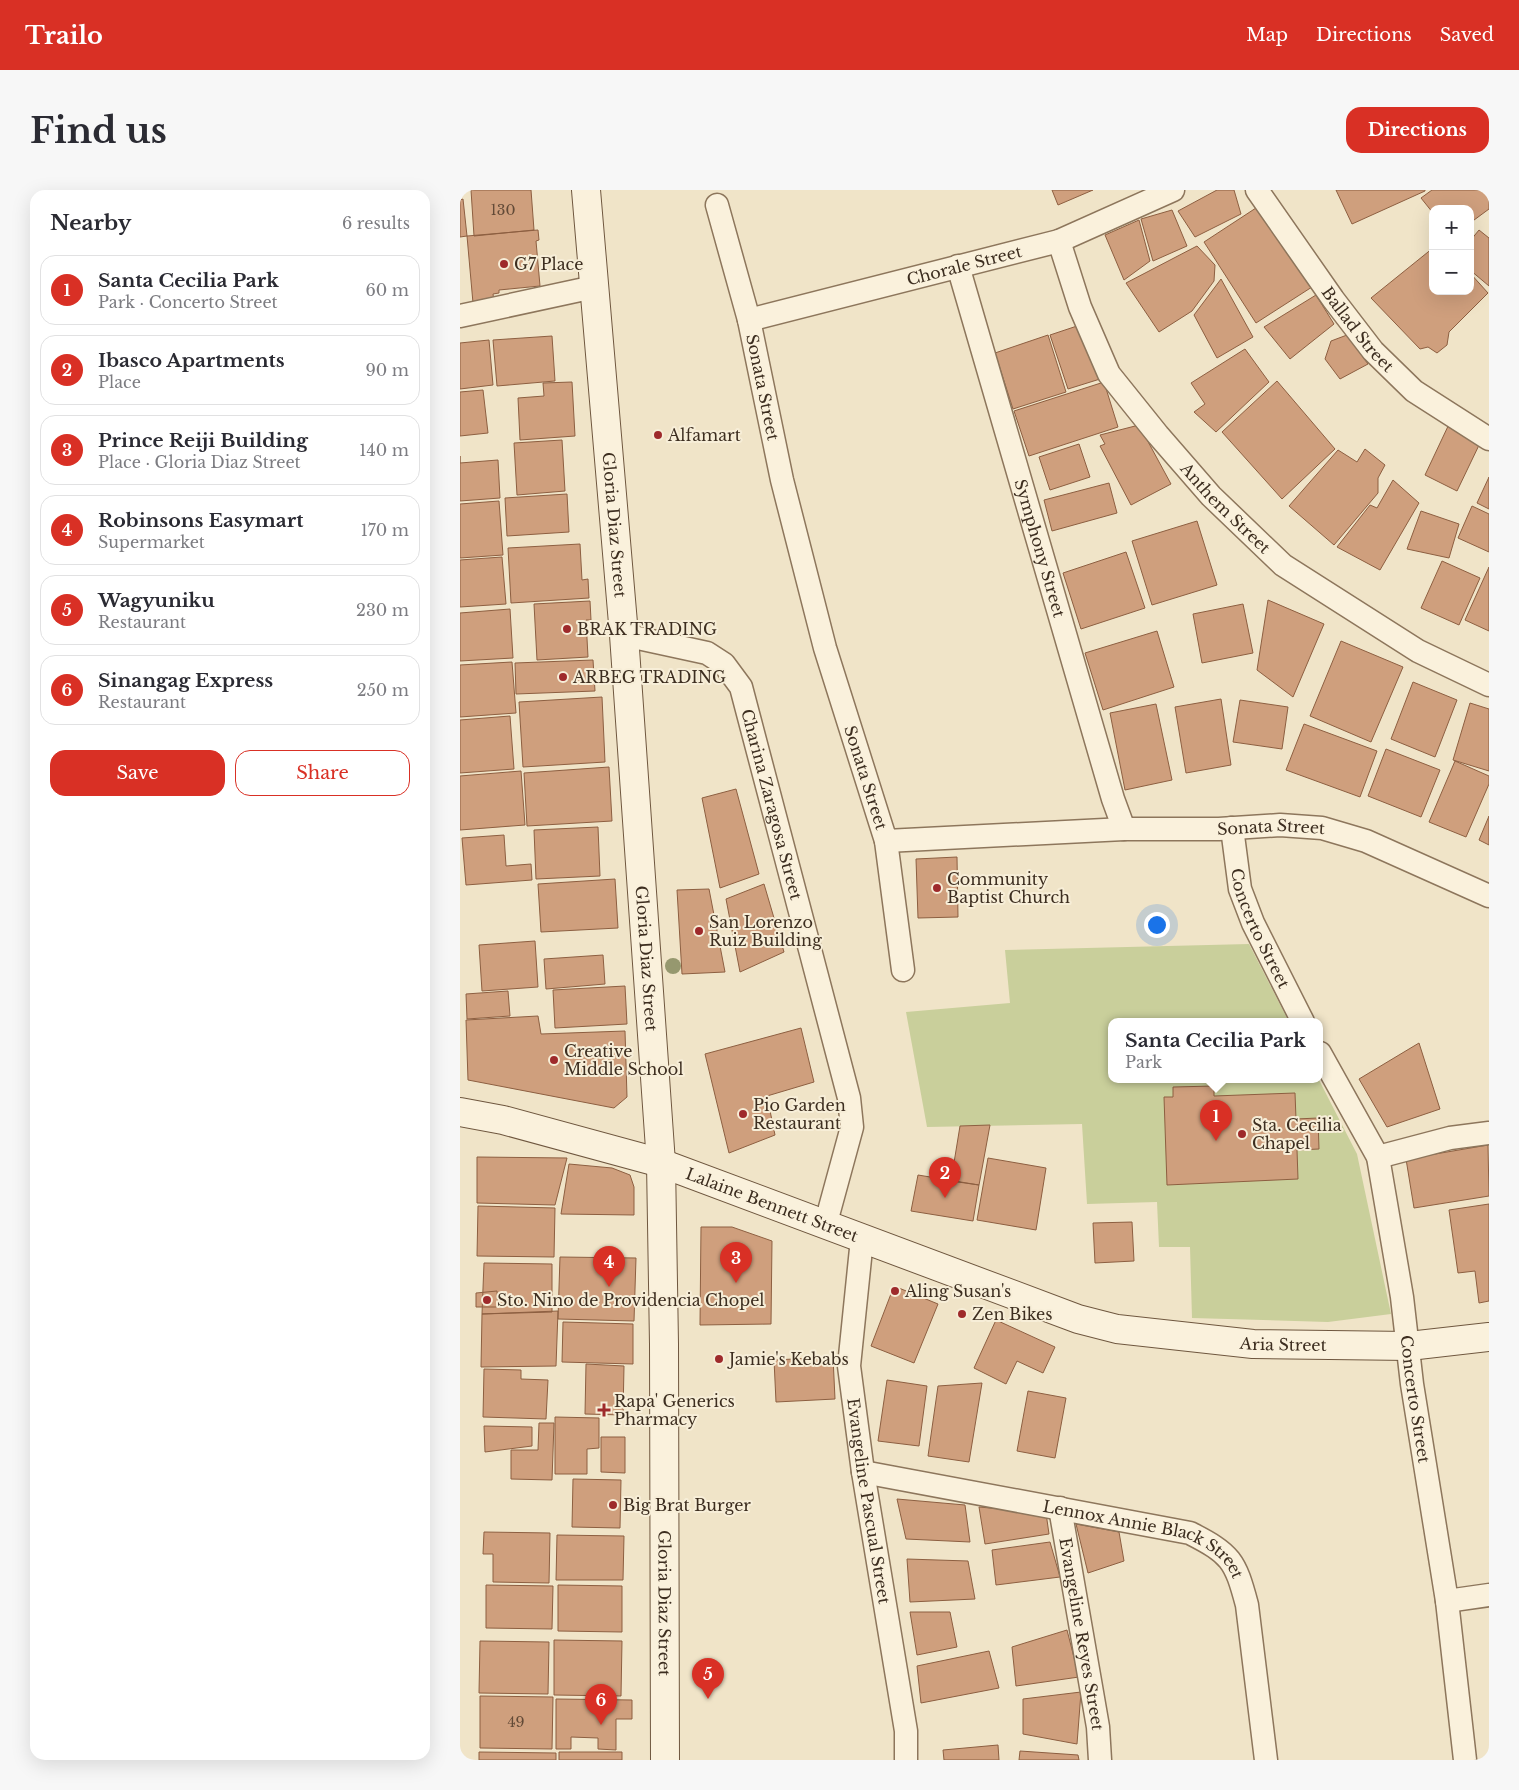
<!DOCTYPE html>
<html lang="en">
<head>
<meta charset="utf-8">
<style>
	body { margin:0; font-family:"Libre Baskerville",serif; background:#f7f7f7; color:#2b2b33 }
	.controls { position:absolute; right:15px; top:15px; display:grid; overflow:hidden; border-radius:10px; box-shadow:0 5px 20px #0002 }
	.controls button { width:45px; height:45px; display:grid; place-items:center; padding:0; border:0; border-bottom:1px solid #e1e1e2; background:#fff; color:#2b2b33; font:25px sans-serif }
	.you { position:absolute; left:696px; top:734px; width:18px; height:18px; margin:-12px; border:4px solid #fff; border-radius:50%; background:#1a73e8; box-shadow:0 0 0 8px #1a73e833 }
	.badge { display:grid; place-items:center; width:32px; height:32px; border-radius:50%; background:#d93025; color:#fff; font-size:16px; font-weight:700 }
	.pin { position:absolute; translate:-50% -41px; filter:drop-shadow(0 1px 2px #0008) }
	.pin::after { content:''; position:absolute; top:26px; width:18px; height:15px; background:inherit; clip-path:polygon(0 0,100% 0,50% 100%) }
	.popup { position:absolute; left:648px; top:828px; width:215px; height:65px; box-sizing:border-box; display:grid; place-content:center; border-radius:10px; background:#fff; filter:drop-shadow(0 1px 4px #0005); font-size:16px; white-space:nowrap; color:#7c7c81 }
	.popup b { font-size:19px; color:#2b2b33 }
	.popup::after { content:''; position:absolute; left:50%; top:100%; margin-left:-10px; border:10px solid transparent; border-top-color:#fff }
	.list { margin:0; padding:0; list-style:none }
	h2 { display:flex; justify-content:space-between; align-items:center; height:65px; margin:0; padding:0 20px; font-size:21px }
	h2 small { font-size:16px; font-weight:400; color:#7c7c81 }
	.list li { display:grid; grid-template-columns:32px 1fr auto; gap:15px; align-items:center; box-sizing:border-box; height:70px; margin:0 10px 10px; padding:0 10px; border:1px solid #e1e1e2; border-radius:15px }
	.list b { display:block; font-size:19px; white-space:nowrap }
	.list p { margin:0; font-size:16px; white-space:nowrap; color:#7c7c81 }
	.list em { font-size:16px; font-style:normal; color:#7c7c81 }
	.actions { display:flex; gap:10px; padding:15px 20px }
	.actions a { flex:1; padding:11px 0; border:1px solid #d93025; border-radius:15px; text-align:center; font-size:18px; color:#d93025 }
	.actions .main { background:#d93025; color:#fff }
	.map { position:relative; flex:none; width:1029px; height:1570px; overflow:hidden; border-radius:15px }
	header { display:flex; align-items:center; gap:30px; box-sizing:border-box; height:70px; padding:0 25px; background:#d93025; color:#fff }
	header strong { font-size:24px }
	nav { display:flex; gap:28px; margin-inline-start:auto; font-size:18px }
	.intro { display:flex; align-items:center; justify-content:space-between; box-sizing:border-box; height:120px; padding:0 30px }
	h1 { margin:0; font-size:35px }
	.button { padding:12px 22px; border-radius:15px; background:#d93025; color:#fff; font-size:18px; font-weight:700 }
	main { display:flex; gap:30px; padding:0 30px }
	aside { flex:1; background:#fff; border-radius:15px; box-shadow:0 5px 20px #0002 }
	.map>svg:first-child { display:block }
</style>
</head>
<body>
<header>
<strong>Trailo</strong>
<nav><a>Map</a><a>Directions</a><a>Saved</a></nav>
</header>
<div class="intro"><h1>Find us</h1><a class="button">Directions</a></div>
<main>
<aside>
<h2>Nearby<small>6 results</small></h2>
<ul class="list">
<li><span class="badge">1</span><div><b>Santa Cecilia Park</b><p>Park · Concerto Street</p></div><em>60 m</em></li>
<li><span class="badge">2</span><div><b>Ibasco Apartments</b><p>Place</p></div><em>90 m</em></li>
<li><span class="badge">3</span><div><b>Prince Reiji Building</b><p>Place · Gloria Diaz Street</p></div><em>140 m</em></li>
<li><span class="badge">4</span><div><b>Robinsons Easymart</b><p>Supermarket</p></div><em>170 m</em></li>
<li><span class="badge">5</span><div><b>Wagyuniku</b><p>Restaurant</p></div><em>230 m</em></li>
<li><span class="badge">6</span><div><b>Sinangag Express</b><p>Restaurant</p></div><em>250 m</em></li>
</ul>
<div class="actions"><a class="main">Save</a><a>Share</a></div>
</aside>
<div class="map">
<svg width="1029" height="1570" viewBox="0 0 1029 1570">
	<rect width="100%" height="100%" fill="#f0e4c8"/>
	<path fill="#c9cf9b" d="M789 754 829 832H652V890H859L897 964 931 1124 868 1132 732 1128 730 1057H699L697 1012 627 1014 622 934 467 937 446 822 550 813 545 760Z"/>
	<path fill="#cf9f7d" stroke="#8d5f41" d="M11 0H71L74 40 14 46Z
		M592 0H633L598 15Z
		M757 0H774L781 24 735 47 718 21Z
		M876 0H965V1L892 34Z
		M972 0H1029V19L1010 33V19H973V23L961 8Z
		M3 9 7 46 0 47V10Z
		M799 16 852 97 796 133 744 52Z
		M712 20 727 56 693 71 681 29Z
		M679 30 690 71 664 90 645 45Z
		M78 40 79 50 76 51 80 96 39 100V103L33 104 34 112 13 113 7 46Z
		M1019 40 1029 48V96L1010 80V51Z
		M737 56 755 75 754 91 732 121 699 142 666 93Z
		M973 58V101H1010V83L1028 103 989 142 987 155 977 163 968 157 960 159 911 108Z
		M761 89 793 147 757 168 734 125Z
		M856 105 874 134 830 169 804 137Z
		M623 134 640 189 608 199 590 145Z
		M588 145 606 202 553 219 535 163Z
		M887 145 908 174 880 189 865 169 871 151Z
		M92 146 95 191 37 196 33 150Z
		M29 150 33 195 0 199V153Z
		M785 159 809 192 756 242 734 222 745 214 731 193Z
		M817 191 875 259 822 309 762 242Z
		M112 192 115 246 60 250 58 208 84 206 83 193Z
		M644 192 658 237 569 266 554 221Z
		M23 200 28 243 0 246V202Z
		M990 232 1021 251 997 301 965 285Z
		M679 235 711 294 671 315 640 256 645 254 640 245Z
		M102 250 105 301 57 305 54 253Z
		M619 254 630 287 590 300 579 267Z
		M905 259 925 275 918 288V303L874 355 829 316 878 260 897 272Z
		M0 266V273L38 270 40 308 0 311Z
		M1029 287V319L1017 313Z
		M933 290 959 313 920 380 877 357 910 315 917 318Z
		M649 293 657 323 592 341 584 310Z
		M107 304 109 342 47 346 45 308Z
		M39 311 43 365 0 368V314Z
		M1012 316 1029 324V362L998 348Z
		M961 321 999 334 989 368 947 359Z
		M737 331 757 395 692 415 672 351Z
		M120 354 122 390 128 389 129 408 51 413 48 358Z
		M666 362 685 418 621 439 603 383Z
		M42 367 46 414 0 417V370Z
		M982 371 1020 388 999 435 961 418Z
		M1029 377V441L1005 430Z
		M808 410 864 434 833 507 797 480Z
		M130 411 131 430H126L128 467 77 470 74 414Z
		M783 414 793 463 742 473 733 424Z
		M50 419 53 468 0 471V423Z
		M697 441 714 497 643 520 625 463Z
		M881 451 943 477 911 552 850 526Z
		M133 470 135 501 56 504 55 473Z
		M52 472 56 523 0 527V475Z
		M953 492 997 510 975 567 931 549Z
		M142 507 145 572 63 577 59 512Z
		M761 509 771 575 726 583 715 517Z
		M780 510 828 517 822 559 773 552Z
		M1010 513 1029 519V581L993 570Z
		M696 514 712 590 665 600 650 523Z
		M50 526 54 579 0 583V530Z
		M844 534 917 561 900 607 826 580Z
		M926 559 980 580 961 627 908 606Z
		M995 571 1029 586V594L1006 647 969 632Z
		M149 577 152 631 67 636 64 583Z
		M61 581 65 635 0 640V586Z
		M276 599 299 684 260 698 242 608Z
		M1029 626V655L1019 650Z
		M138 637 140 686 76 689 74 640Z
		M44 645 46 676 71 674 72 690 6 695 2 648Z
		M497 667 498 727 458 728 456 669Z
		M155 689 158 738 81 742 78 694Z
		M304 694 324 762 280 782 266 709Z
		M249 699 265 782 222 784 217 700Z
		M75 751 78 797 22 801 19 755Z
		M143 765 145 794 86 799 84 769Z
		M165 796 167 834 95 838 93 800Z
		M48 801 50 826 7 829 6 804Z
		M78 826 81 844 165 841 167 907 154 918 8 890 6 830Z
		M341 838 354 892 307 906 315 945 269 963 245 864Z
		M959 853 980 919 927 937 899 889Z
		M754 896V906L835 903 836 929 858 928 859 959 837 960 838 989 707 995 704 907H713V897Z
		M530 935 519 995 491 991 500 936Z
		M1028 955 1029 1006 954 1018 946 969Z
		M17 967 107 968 95 1015 17 1013Z
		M528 968 586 978 576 1040 517 1030Z
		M109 974 152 978 170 985 174 997V1025L101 1024Z
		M458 985 519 995 513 1031 451 1021Z
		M1029 1014V1111L1019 1113 1015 1081 998 1083 989 1020Z
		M18 1016 95 1018 94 1067 17 1066Z
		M672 1032 674 1071 635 1073 633 1033Z
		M241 1037H272L312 1051 311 1134 240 1135Z
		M100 1067 176 1068 174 1131 98 1129Z
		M24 1073 92 1074V1122L22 1124Z
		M434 1096 478 1114 454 1173 411 1156Z
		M37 1101 38 1117H16V1103Z
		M98 1121 96 1176 21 1177 22 1124Z
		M536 1130 595 1157 583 1183 557 1171 546 1194 514 1178Z
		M103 1132 173 1134V1174L102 1172Z
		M373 1167 375 1209 316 1212 314 1170Z
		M126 1174 164 1176 163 1225 125 1224Z
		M24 1179 61 1180V1189L88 1190 86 1229 23 1227Z
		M427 1190 467 1196 459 1256 418 1251Z
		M522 1193 509 1272 468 1266 478 1196Z
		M568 1201 606 1208 595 1268 557 1261Z
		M95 1227 139 1228V1258L127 1259V1284H95Z
		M79 1233H94L92 1290 51 1289V1260H78Z
		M24 1236 72 1237V1256L25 1262Z
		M141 1247H165V1283L141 1282Z
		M113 1289 161 1290 160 1338 112 1337Z
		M437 1309 505 1315 510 1352 446 1349Z
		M519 1317 586 1323 589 1344 525 1354Z
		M616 1334 659 1342 664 1371 628 1383Z
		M24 1342 90 1343 89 1393 33 1392V1364H23Z
		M97 1345 164 1346 163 1390H96Z
		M590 1352 600 1387 536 1395 532 1360Z
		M447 1369 508 1371 515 1409 450 1412Z
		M26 1395 93 1396 92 1439 26 1438Z
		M98 1395 162 1396V1442L98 1441Z
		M450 1422H490L497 1457 457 1465Z
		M607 1440 619 1487 556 1496 552 1457Z
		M94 1450 162 1451 161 1506 94 1505Z
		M20 1451 89 1452 88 1504 19 1503Z
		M529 1461 539 1498 461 1513 457 1476Z
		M621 1502 617 1554 563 1544V1509Z
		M20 1506 93 1507 92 1559 20 1558Z
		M96 1509 172 1510V1529H156V1560L138 1559V1548L111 1547V1559H96Z
		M538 1555 539 1570H484L483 1560Z
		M560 1561 618 1565 619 1570H559Z
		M19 1562 96 1563V1570H19Z
		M99 1562H162V1570H99Z"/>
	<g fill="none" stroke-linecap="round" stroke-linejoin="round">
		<defs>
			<g id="street">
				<path id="s1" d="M797 0 873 109 913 161 954 201 1029 249"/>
				<path id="s2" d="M257 15 289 130 322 290 365 458 426 651 664 639H759L820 635 862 638 906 651 1029 706"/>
				<path id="s3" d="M599 51 620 117 649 184 698 245 751 306 823 375 958 461 1029 495"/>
				<path id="s4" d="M498 76 653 609 664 639"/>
				<path d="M0 126 134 97"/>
				<path id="s5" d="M289 130 599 51 713 0"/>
				<path id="s6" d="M164 445 247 463 264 474 281 497 389 908 392 937 365 1036"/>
				<path id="s7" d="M772 638 780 699 793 733 843 832"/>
				<path d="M426 651 443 780"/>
				<path id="s8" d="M860 863 918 967 942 1107 952 1194 987 1411 1005 1570"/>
				<path d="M918 967 990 948 1029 943"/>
				<path id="s9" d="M402 1049 389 1176 403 1282 446 1541V1570"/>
				<path id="s10" d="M403 1282 730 1343C771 1364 775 1370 787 1415L806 1570"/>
				<path id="s11" d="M600 1318 638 1537 640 1570"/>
				<path d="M987 1411 1029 1405"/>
			</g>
			<g id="secondary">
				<path id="s12" d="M126 0 164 445 201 973 204 1154 205 1570"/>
				<path id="s13" d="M0 922 43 930 201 973 618 1129 657 1139 793 1154 949 1156 1029 1147"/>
			</g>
		</defs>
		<use href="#street" stroke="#8d765c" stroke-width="25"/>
		<use href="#secondary" stroke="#6f573f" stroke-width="30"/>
		<use href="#street" stroke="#faf1dc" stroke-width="22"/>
		<use href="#secondary" stroke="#faf1dc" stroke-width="28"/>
	</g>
	<circle fill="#96986f" cx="213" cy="776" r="8"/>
	<g fill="#9e2a2b" stroke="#f7eed8" stroke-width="2">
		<circle cx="44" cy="74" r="5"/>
		<circle cx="198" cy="245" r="5"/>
		<circle cx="107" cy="439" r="5"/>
		<circle cx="103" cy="487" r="5"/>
		<circle cx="477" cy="698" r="5"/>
		<circle cx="239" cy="741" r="5"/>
		<circle cx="94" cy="870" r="5"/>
		<circle cx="283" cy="924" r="5"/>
		<circle cx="782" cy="944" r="5"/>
		<circle cx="435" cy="1101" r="5"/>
		<circle cx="27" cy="1110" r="5"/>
		<circle cx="502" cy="1124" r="5"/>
		<circle cx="259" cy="1169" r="5"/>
		<path d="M141.5 1212.5h5v5h5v5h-5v5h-5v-5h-5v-5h5z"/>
		<circle cx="153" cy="1315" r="5"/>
	</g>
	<g text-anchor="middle" stroke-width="4" stroke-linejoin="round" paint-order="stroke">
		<g font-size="14" fill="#624a37">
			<text x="43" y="25">130</text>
			<text x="56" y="1537">49</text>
		</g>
		<g font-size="16" fill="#3d2e20" stroke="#f7eed8" text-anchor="start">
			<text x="54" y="80">G7 Place</text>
			<text x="208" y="251">Alfamart</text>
			<text x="117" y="445">BRAK TRADING</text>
			<text x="113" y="493">ARBEG TRADING</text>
			<text x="487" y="695">Community<tspan x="487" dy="18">Baptist Church</tspan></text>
			<text x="249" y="738">San Lorenzo<tspan x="249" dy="18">Ruiz Building</tspan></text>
			<text x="104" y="867">Creative<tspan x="104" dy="18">Middle School</tspan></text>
			<text x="293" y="921">Pio Garden<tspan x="293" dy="18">Restaurant</tspan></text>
			<text x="792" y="941">Sta. Cecilia<tspan x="792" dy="18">Chapel</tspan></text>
			<text x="445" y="1107">Aling Susan's</text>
			<text x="37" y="1116">Sto. Nino de Providencia Chopel</text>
			<text x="512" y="1130">Zen Bikes</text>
			<text x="269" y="1175">Jamie's Kebabs</text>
			<text x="154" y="1217">Rapa' Generics<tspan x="154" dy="18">Pharmacy</tspan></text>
			<text x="163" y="1321">Big Brat Burger</text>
		</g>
		<g font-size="16" fill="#3d2e20" stroke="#f7eed8">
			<text dy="6" stroke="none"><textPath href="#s5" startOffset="222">Chorale Street</textPath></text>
			<text dy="6" stroke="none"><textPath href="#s1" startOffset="172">Ballad Street</textPath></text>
			<text dy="6" stroke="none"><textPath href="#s2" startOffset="188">Sonata Street</textPath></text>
			<text dy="6" stroke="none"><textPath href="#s3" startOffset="320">Anthem Street</textPath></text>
			<text dy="6" stroke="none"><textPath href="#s12" startOffset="336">Gloria Diaz Street</textPath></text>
			<text dy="6" stroke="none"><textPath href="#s4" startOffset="294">Symphony Street</textPath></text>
			<text dy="6" stroke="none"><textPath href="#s2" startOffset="592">Sonata Street</textPath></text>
			<text dy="6" stroke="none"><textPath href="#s6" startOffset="255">Charina Zaragosa Street</textPath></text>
			<text dy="6" stroke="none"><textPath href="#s2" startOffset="1044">Sonata Street</textPath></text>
			<text dy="6" stroke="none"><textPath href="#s7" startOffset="105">Concerto Street</textPath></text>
			<text dy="6" stroke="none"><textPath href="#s12" startOffset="771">Gloria Diaz Street</textPath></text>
			<text dy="6" stroke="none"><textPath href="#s13" startOffset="326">Lalaine Bennett Street</textPath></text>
			<text dy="6" stroke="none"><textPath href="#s13" startOffset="860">Aria Street</textPath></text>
			<text dy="6" stroke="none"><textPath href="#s8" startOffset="364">Concerto Street</textPath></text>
			<text dy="6" stroke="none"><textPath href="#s9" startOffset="264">Evangeline Pascual Street</textPath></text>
			<text dy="6" stroke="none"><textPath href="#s10" startOffset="292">Lennox Annie Black Street</textPath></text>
			<text dy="6" stroke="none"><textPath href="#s12" startOffset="1416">Gloria Diaz Street</textPath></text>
			<text dy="6" stroke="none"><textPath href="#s11" startOffset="128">Evangeline Reyes Street</textPath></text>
		</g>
	</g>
</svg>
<div class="controls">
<button>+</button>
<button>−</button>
</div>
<div class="you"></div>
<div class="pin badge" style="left:756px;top:951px">1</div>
<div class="popup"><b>Santa Cecilia Park</b>Park</div>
<div class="pin badge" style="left:485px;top:1008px">2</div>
<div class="pin badge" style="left:276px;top:1093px">3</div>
<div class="pin badge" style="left:149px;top:1097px">4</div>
<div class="pin badge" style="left:248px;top:1509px">5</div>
<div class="pin badge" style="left:141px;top:1535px">6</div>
</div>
</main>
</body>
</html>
